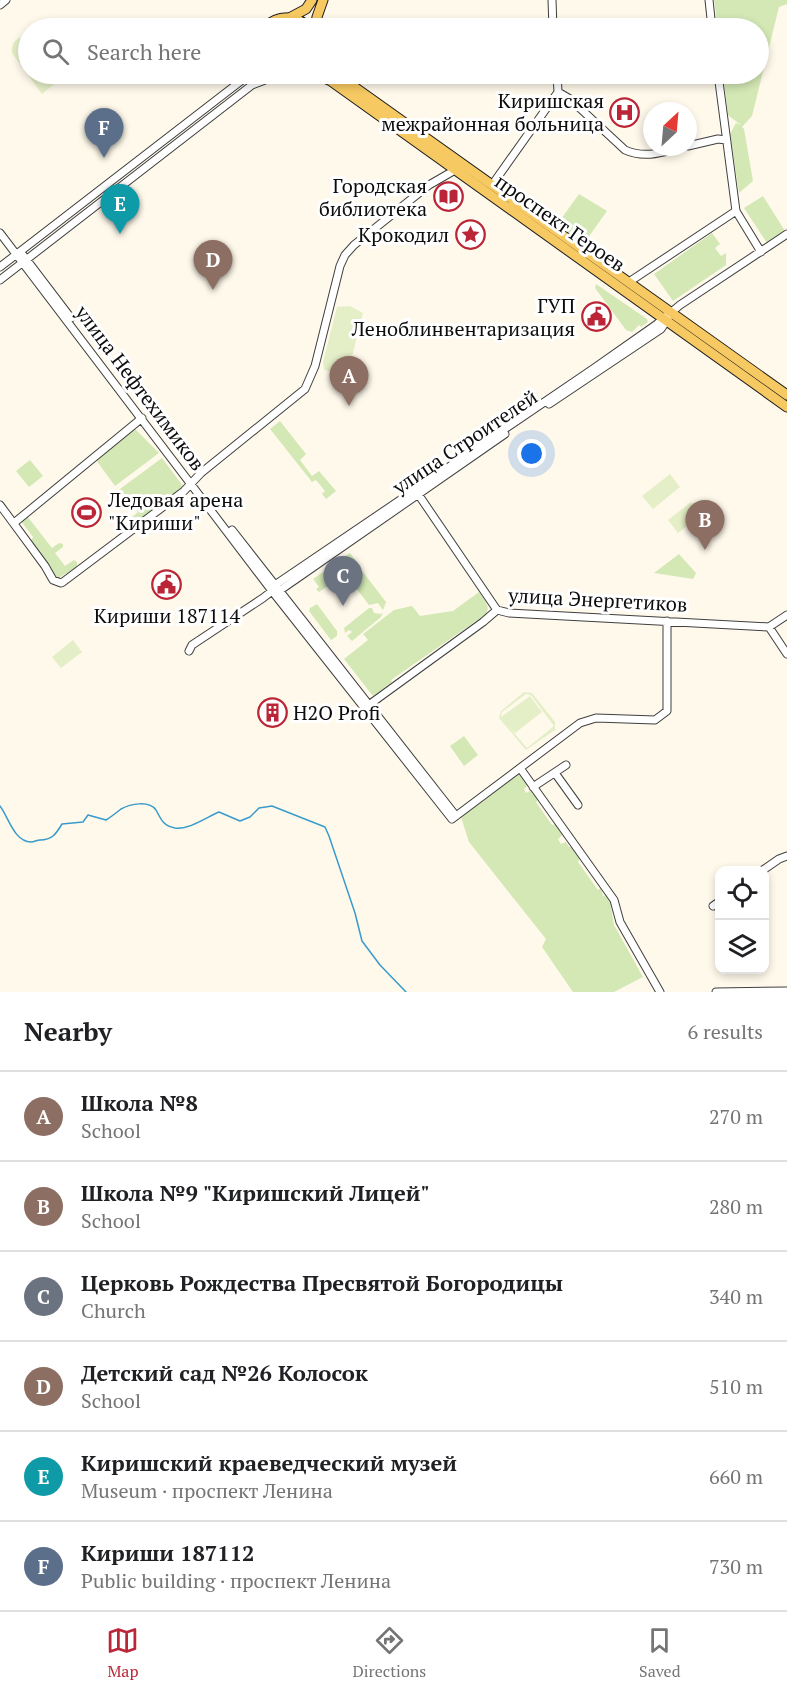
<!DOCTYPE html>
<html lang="en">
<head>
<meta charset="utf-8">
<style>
	body { margin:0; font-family:"PT Serif",serif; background:#f2f2f2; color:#202124 }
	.controls { position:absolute; right:18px; bottom:18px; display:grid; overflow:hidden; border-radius:12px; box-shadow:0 3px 9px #0003 }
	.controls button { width:54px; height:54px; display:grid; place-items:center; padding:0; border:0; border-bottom:2px solid #e0e0e0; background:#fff; color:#202124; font:30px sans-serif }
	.compass { position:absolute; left:643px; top:102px; width:54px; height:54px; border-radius:50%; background:#fff; box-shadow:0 3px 9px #0003; rotate:26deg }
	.you { position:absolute; left:532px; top:454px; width:21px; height:21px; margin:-15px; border:4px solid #fff; border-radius:50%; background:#1a73e8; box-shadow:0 0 0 9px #1a73e833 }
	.badge { display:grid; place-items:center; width:39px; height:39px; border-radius:50%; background:#ba2637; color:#fff; font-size:20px; font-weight:700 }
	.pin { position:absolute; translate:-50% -50px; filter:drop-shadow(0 2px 3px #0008) }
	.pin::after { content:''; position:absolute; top:32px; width:21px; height:18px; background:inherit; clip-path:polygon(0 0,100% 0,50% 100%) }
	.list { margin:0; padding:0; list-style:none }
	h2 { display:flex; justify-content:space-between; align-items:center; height:78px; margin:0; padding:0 24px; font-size:26px }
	h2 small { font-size:20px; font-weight:400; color:#757577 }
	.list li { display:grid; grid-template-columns:39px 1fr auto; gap:18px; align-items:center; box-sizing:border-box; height:90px; padding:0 24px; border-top:2px solid #e0e0e0 }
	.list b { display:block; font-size:22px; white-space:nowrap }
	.list p { margin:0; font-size:20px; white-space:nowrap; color:#757577 }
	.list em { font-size:20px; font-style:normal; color:#757577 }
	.icon { flex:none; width:33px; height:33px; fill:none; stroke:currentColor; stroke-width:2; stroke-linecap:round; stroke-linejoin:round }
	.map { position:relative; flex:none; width:787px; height:992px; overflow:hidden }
	.search { position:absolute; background:#fff; box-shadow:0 3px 9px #0003; left:18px; right:18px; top:18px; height:66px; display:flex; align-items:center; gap:15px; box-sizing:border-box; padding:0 21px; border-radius:33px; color:#757577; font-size:22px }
	.sheet { height:618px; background:#fff }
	nav { display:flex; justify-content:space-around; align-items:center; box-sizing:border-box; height:84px; border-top:2px solid #e0e0e0; background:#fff; font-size:16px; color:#757577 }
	nav a { display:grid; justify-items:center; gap:3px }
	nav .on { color:#ba2637 }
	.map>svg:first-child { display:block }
</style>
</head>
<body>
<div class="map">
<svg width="787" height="992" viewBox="0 0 787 992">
	<rect width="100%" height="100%" fill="#fff9eb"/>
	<path fill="#d3e8b5" d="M714 0H787V4L779 7 752 116 742 127 744 129 753 181 739 193 730 134 736 123 741 125 728 115 723 74H758V28H718Z
		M579 194 607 211 587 239 579 242 556 226Z
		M763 196 785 231 767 243 744 208Z
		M712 233 720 244 715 248 721 256 726 253V265L673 301 654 274Z
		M596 284 647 319 648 322 641 327 639 325 632 332 626 330 595 288Z
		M280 421 306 454 300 460 312 476 319 471 336 491 326 499 322 494 325 491 316 480 312 482 270 429Z
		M135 429 159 453 115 486 96 460Z
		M162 458 183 486 182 488 133 525 131 518 138 512 120 489Z
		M30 460 43 476 29 487 16 471Z
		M27 516 52 548 59 543 63 544V547L55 553 65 566 74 560 77 562V567L57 579 49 569 51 567 31 541 33 537 21 521Z
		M350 553 361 568 350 576 346 574 319 592 316 589 319 587 313 579Z
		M679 554 696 573 693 579 654 573Z
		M363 572 386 602 383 610 378 603 369 605 353 584 354 579Z
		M479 592C484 600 491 606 486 614L391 680 392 682 373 696 344 659 368 640 363 634 394 610 412 606 420 616 453 611Z
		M317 604 337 631V636L331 640 309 611 310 608Z
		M369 608H372L374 613 381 614 383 612 381 617 352 641 347 636 352 632 349 630 345 633 344 628Z
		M464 736 478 755 464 766 450 746Z
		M520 773 529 784 524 789 526 793 533 789 539 798 536 802 552 825 556 824 563 834 558 839 561 844 566 842 569 847H574L581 856 578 862 598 890 601 888 603 896 606 895 610 902 614 925 643 977 614 992H573L542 947 546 939 469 842 461 817Z"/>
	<path fill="#e4efc7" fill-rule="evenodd" d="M27 36 28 38V74H58L62 78 42 94 12 53C11 42 17 37 27 36Z
		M350 306 363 313 349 369 344 374 324 370 323 362 337 307Z
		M670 474 680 487 653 509 642 496Z
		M691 502 701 515 678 533 668 520Z
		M73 640 82 652 61 668 52 657Z
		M524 692 532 693 555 722V730L526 750 499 718 501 711ZM526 694 531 695 554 726 527 748 508 726 515 733 542 712 530 696 501 717 502 712Z"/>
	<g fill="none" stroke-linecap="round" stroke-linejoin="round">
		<path stroke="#389bcc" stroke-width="1.5" d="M0 806C8 816 14 842 31 842 34 842 37 840 40 840 52 840 56 834 62 824L83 822 88 815 106 820C111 817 116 813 121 809 130 804 149 800 156 810 161 819 163 826 175 828 189 830 207 817 219 812L240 821 250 817 259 808 272 806 325 827 329 836 355 913 362 941 380 965 406 992"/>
		<defs>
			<path id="minor" d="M552 0 553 28
				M709 0 712 28
				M0 5 6 0
				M718 74 736 211 761 252
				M558 92 570 99 625 150C645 159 663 152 683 147
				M688 146 718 139 726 140
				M492 185 558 92 557 74
				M0 233 272 591 452 819 580 723 596 718 655 720 667 711V621
				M23 255 71 318
				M0 267 250 74
				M0 280 252 85 278 75
				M629 282 736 211
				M549 404 661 329 668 319
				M416 491 497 610
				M0 505 45 566 53 580 61 583 63 582 184 491 201 473 305 389 315 366 340 266 345 255 354 245 429 185 455 170
				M14 523 142 418
				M232 530 456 816
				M274 591H279L505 434
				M769 627 787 654
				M189 651 192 645 263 598 272 591 275 585 593 369 657 324 680 305 787 234
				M366 707 483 622 497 610 509 613 769 627 787 615
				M520 768 614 900 620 922 660 992
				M555 773 578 805
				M533 787 566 765
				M763 870 779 859 787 856
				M713 906 720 901
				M716 992 787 991"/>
			<path id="major" d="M291 17 306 9 312 0
				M264 28C278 14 297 15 310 28
				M315 28 317 17 323 0
				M276 74 283 76 299 74
				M310 74 322 77 331 81 787 407
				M336 74 787 395"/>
		</defs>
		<use href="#minor" stroke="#3f3f3f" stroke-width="9"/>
		<use href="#major" stroke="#1d1d1d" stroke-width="11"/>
		<use href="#minor" stroke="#fff" stroke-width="7"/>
		<use href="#major" stroke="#f7c962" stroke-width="9"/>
	</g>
	<defs>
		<symbol id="hospital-ring" viewBox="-11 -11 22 22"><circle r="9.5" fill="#fff" stroke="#ba2637" stroke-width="1.5"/><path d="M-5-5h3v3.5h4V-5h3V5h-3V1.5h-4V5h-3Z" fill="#ba2637"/></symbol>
		<symbol id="library-ring" viewBox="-11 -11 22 22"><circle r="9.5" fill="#fff" stroke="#ba2637" stroke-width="1.5"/><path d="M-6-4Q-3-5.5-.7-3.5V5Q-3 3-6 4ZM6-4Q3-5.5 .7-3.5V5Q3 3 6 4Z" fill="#ba2637"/></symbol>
		<symbol id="sight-ring" viewBox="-11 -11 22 22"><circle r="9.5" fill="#fff" stroke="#ba2637" stroke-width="1.5"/><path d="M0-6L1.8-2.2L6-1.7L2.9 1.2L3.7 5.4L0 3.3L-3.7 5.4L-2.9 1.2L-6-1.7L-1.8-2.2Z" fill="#ba2637"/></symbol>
		<symbol id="civic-ring" viewBox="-11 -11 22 22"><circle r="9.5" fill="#fff" stroke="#ba2637" stroke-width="1.5"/><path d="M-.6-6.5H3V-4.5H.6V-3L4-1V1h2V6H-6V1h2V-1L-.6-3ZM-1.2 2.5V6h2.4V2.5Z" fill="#ba2637"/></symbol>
		<symbol id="stadium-ring" viewBox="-11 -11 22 22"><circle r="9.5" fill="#fff" stroke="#ba2637" stroke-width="1.5"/><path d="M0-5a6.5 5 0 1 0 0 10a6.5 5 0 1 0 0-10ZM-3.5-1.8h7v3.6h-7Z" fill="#ba2637"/></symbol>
		<symbol id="building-ring" viewBox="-11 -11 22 22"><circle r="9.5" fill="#fff" stroke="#ba2637" stroke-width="1.5"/><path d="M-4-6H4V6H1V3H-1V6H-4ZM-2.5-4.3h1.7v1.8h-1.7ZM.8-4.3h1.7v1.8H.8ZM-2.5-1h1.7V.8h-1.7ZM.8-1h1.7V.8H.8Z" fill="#ba2637"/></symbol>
	</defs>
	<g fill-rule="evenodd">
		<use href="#hospital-ring" x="608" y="96" width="33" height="33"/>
		<use href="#library-ring" x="432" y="180" width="33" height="33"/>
		<use href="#sight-ring" x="454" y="218" width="33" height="33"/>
		<use href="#civic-ring" x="580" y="300" width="33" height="33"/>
		<use href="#stadium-ring" x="70" y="496" width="33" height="33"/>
		<use href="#civic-ring" x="150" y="568" width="33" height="33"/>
		<use href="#building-ring" x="256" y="696" width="33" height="33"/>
	</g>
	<g text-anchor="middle" stroke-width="6" stroke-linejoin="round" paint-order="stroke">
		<g font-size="20" fill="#0c0c0c" stroke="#fff" text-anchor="end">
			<text x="604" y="108">Киришская<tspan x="604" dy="23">межрайонная больница</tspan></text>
			<text x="427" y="193">Городская<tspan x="427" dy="23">библиотека</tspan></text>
			<text x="449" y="242">Крокодил</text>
			<text x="575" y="313">ГУП<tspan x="575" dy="23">Леноблинвентаризация</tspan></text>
			<text x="108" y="507" text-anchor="start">Ледовая арена<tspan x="108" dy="23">"Кириши"</tspan></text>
			<text x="167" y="623" text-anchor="middle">Кириши 187114</text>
			<text x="293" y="720" text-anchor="start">H2O Profi</text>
		</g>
		<g font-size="20" fill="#0c0c0c" stroke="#fff">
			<text transform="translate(560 223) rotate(35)" y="7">проспект Героев</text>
			<text transform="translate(140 388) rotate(53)" y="7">улица Нефтехимиков</text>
			<text transform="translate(465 442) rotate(-34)" y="7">улица Строителей</text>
			<text transform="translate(598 600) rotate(3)" y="7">улица Энергетиков</text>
		</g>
	</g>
</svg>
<div class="controls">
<button><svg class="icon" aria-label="locate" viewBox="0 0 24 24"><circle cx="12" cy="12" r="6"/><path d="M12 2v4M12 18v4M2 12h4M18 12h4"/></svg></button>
<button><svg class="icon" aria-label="layers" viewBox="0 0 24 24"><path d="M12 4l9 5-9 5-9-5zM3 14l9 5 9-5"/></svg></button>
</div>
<svg class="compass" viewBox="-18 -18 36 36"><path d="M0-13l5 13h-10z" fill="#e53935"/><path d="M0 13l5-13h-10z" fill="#757577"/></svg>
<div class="you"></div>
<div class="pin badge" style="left:349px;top:406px;background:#8d6e63">A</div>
<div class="pin badge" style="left:705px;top:550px;background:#8d6e63">B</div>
<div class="pin badge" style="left:343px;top:606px;background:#6b7280">C</div>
<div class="pin badge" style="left:213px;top:290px;background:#8d6e63">D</div>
<div class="pin badge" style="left:120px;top:234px;background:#0f9aa8">E</div>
<div class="pin badge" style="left:104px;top:158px;background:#5c6f8a">F</div>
<div class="search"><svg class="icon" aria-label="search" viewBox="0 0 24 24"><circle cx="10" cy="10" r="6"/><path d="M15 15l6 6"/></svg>Search here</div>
</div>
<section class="sheet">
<h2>Nearby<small>6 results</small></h2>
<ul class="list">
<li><span class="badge" style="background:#8d6e63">A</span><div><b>Школа №8</b><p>School</p></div><em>270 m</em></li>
<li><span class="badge" style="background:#8d6e63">B</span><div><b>Школа №9 &quot;Киришский Лицей&quot;</b><p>School</p></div><em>280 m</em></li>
<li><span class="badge" style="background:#6b7280">C</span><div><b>Церковь Рождества Пресвятой Богородицы</b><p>Church</p></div><em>340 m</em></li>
<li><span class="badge" style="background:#8d6e63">D</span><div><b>Детский сад №26 Колосок</b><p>School</p></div><em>510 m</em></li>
<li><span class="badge" style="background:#0f9aa8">E</span><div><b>Киришский краеведческий музей</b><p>Museum · проспект Ленина</p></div><em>660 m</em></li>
<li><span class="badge" style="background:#5c6f8a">F</span><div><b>Кириши 187112</b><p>Public building · проспект Ленина</p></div><em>730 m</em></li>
</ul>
</section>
<nav>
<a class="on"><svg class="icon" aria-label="map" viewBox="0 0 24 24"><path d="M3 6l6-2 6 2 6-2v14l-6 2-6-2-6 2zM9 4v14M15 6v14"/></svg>Map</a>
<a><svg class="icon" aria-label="directions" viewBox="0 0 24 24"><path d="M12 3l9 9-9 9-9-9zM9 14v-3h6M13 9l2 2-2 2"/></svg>Directions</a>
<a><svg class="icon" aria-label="saved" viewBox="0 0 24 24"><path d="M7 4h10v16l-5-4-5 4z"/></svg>Saved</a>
</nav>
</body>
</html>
